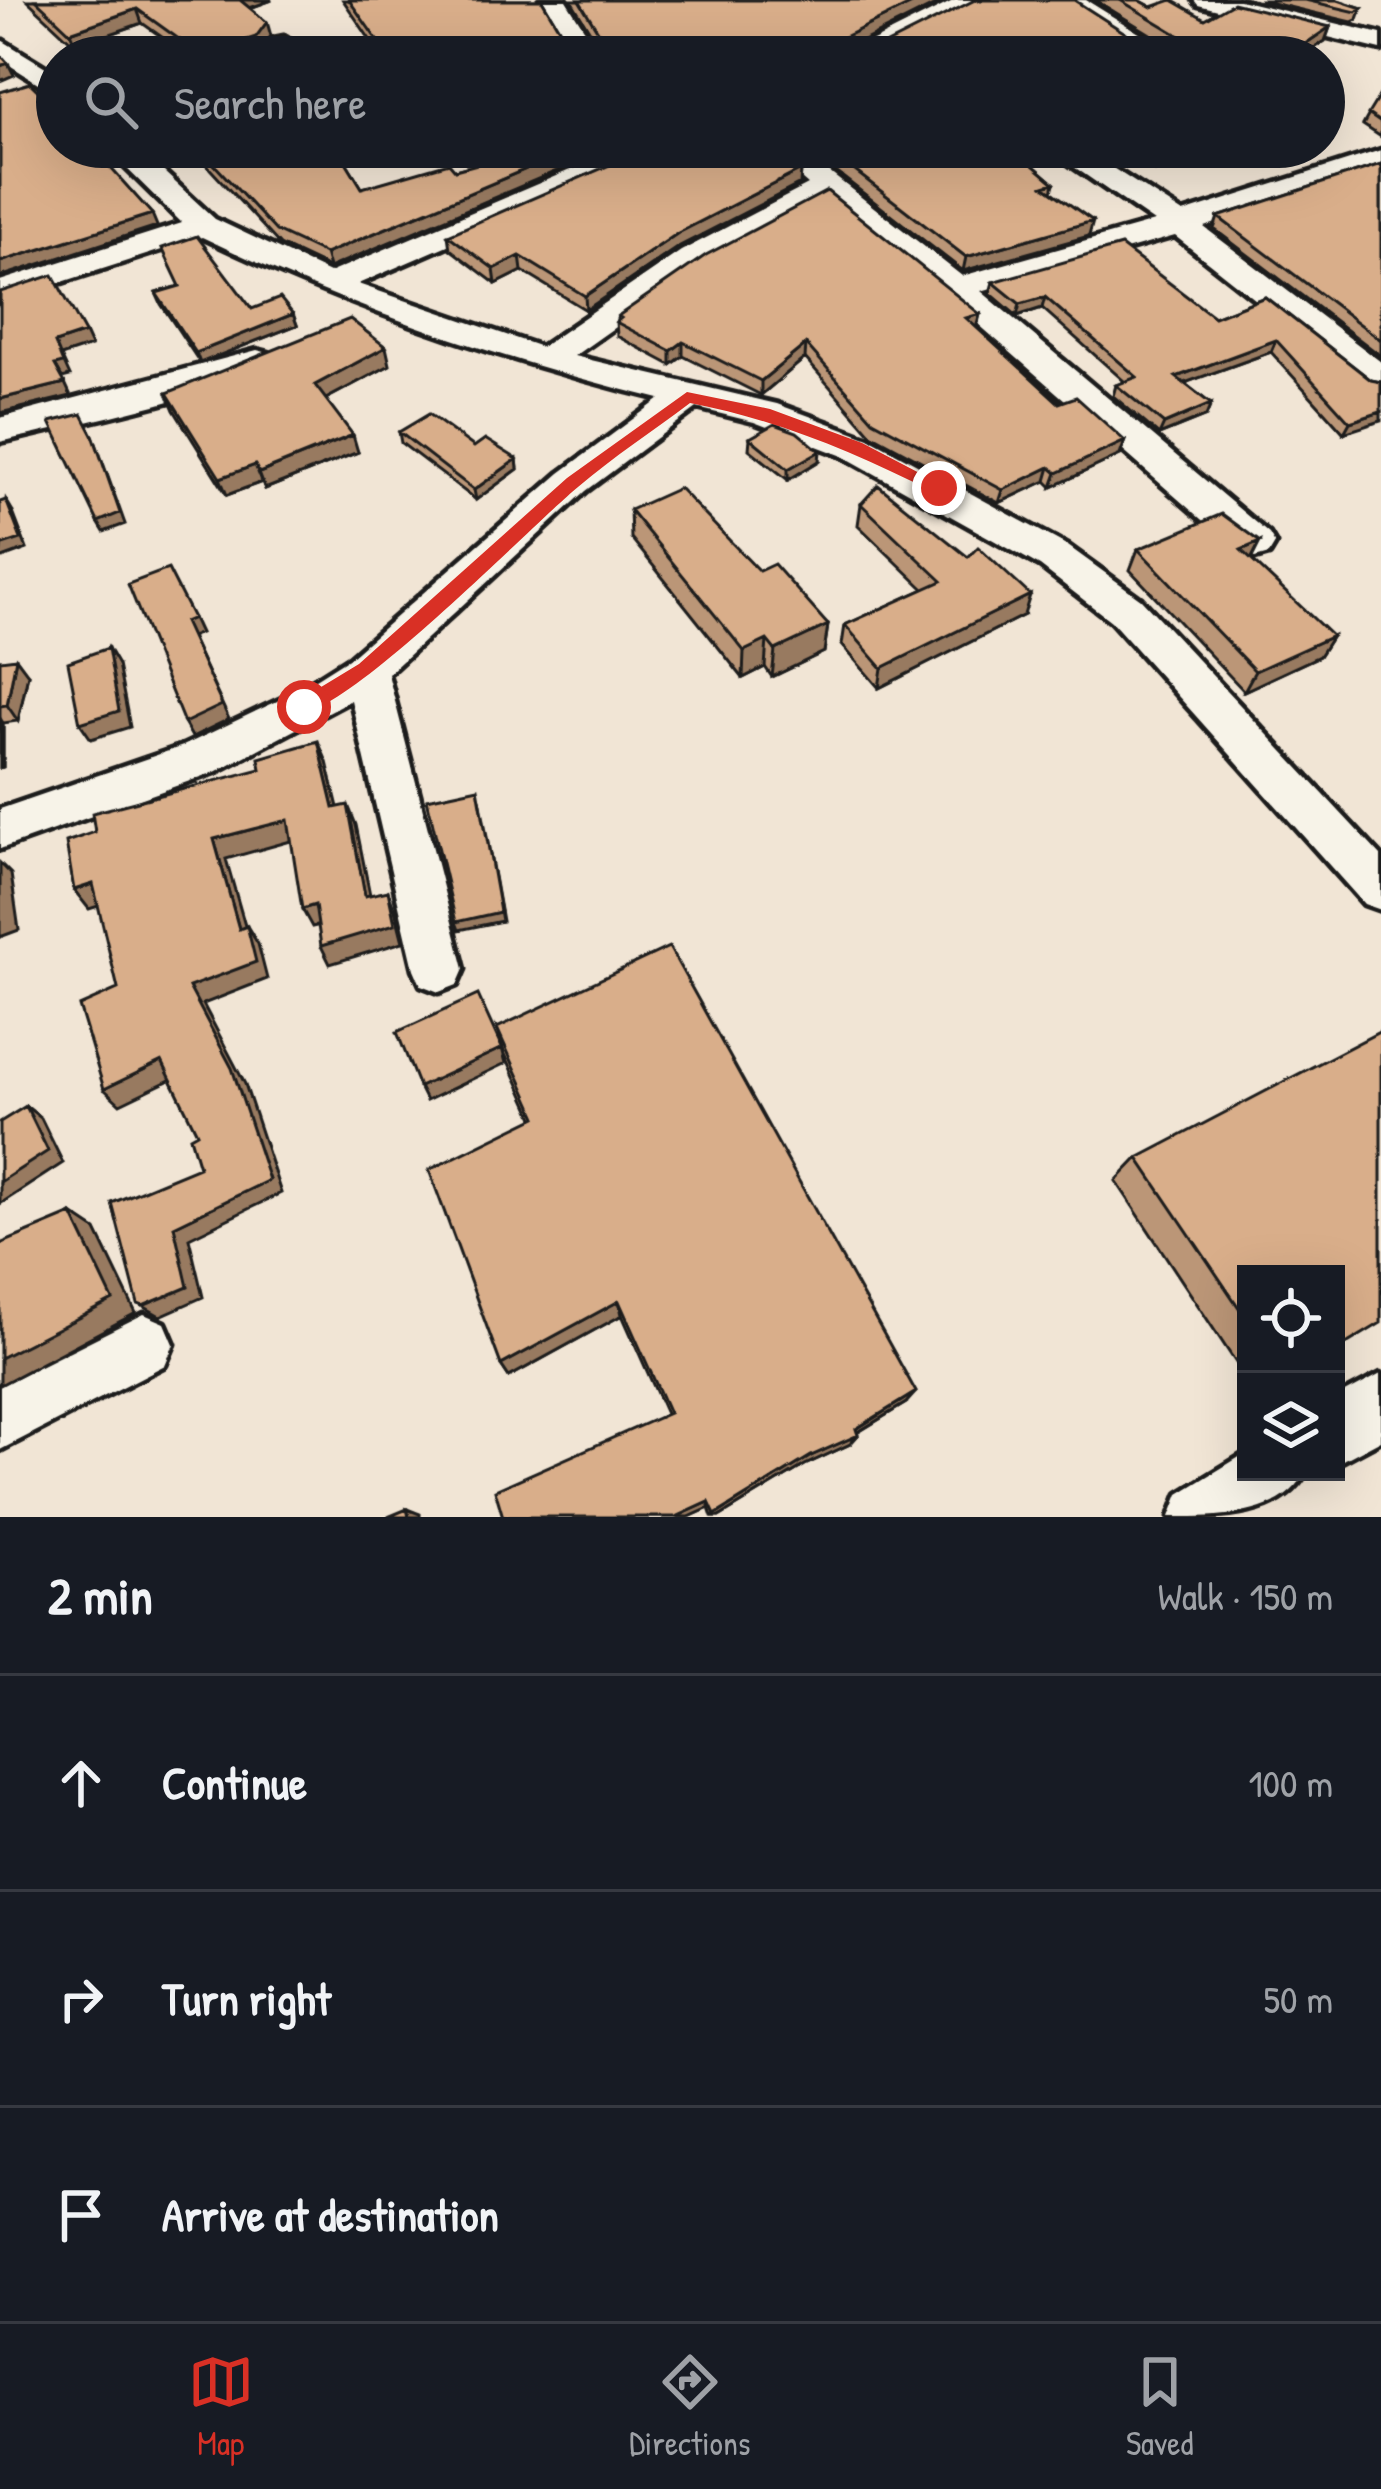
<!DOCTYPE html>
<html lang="en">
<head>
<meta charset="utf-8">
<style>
	body { margin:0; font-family:"Patrick Hand",sans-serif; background:#20242c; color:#f1f3f6 }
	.controls { position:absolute; right:36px; bottom:36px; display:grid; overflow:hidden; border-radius:0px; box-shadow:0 12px 48px #0002 }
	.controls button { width:108px; height:108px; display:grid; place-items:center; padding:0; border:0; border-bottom:3px solid #363941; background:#171b24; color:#f1f3f6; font:60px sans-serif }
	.stop { position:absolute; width:36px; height:36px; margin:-27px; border:9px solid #d93025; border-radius:50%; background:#fff }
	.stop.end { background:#d93025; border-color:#fff; box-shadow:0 3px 12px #0008 }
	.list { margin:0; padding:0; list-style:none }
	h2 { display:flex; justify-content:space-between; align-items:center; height:156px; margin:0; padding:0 48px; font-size:51px }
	h2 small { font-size:39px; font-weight:400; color:#9ea1a6 }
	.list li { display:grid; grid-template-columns:78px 1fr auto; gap:36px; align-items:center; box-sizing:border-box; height:216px; padding:0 48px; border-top:3px solid #363941 }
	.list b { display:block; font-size:45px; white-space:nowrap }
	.list em { font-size:39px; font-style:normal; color:#9ea1a6 }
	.icon { flex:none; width:66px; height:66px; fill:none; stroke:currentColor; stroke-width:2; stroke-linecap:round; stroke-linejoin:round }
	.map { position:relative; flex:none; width:1381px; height:1517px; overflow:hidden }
	.search { position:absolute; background:#171b24; box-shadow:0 12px 48px #0002; left:36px; right:36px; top:36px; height:132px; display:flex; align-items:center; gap:30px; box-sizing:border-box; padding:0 42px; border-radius:66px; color:#9ea1a6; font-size:45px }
	.sheet { height:804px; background:#171b24 }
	nav { display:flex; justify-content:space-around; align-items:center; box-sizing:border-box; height:168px; border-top:3px solid #363941; background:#171b24; font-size:33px; color:#9ea1a6 }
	nav a { display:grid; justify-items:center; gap:6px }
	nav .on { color:#d93025 }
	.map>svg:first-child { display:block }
</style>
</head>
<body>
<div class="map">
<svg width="1381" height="1517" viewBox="0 0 1381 1517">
	<rect width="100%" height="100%" fill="#f1e5d5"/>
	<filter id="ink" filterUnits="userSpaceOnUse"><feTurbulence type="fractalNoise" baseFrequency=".00833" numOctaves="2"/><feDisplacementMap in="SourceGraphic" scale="24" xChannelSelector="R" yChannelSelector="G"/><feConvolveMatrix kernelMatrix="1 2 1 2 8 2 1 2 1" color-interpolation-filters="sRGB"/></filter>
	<g filter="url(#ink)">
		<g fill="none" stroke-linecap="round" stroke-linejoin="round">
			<defs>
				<path id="minor" d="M540 0H566L602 57H574Z
					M955 0H989L877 57H841Z
					M1055 0H1086L1178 57H1145Z
					M1194 0H1239L1381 34V50L1198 5Z
					M284 37 297 45 288 57H260L274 39Z
					M0 39 57 74V95L0 59Z
					M105 147H137L215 219 329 273 624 147H664L659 153 358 284 541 347 681 251 808 185 764 147H797L962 276 1154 222 1045 147H1080L1183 213 1381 150V169L1204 227 1381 362V391L1368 388 1175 236 981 291 1269 534 1275 544 1269 554 1255 558 1241 554 945 295 826 200 703 265 574 356 777 404 869 438 1068 546 1141 599 1381 856V910L1364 904 1111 621 1040 566 843 456 754 422 697 408 586 491 388 674 464 969 457 985 439 992 421 985 414 969 351 700 215 772 0 849V809L183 746 290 695 350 657 560 473 660 399C501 360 350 308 202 237L0 302V281L182 223Z
					M257 350 269 353 274 361C258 386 42 432 0 442V418Z
					M144 1314 165 1323 174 1344 165 1365 0 1450V1386Z
					M1381 1374V1440L1336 1464V1398Z
					M1246 1453V1472H1306C1282 1517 1222 1517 1170 1517L1179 1494Z"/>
			</defs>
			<use href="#minor" stroke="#1c1c1c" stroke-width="9"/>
			<use href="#minor" fill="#f7f3e8" fill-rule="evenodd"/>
		</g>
		<path fill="#bb9677" stroke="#1c1c1c" stroke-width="3" d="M27 0H272L250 8 271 36 260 50 241 57H190L142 23 76 46Z
			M343 0H542L569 45 600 48 571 0H945L852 46H1170L1095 0H1139L1152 7 1205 19 1330 27 1325 41 1301 57H382Z
			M1259 0H1338L1362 8 1358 19 1352 22Z
			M1381 93V137L1363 125Z
			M190 147H337L362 188 455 170 541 147H613L329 268 280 245Z
			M804 147H1012L1054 183 1052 192 1089 236 963 271Z
			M1088 147H1224L1157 170 1130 152 1107 159Z
			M1381 164V356L1214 229 1218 217Z
			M801 170 800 184 678 247 586 310 522 271 496 284 450 249 448 235Z
			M993 282 1214 317 1265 297 1371 380 1381 382 1344 433 1271 352 1184 383 1211 404 1206 416 1159 435 1113 396 1116 385 1125 382 1042 308 1017 316 990 293Z
			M179 286 252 309 293 314 297 325 200 363 161 304 156 293Z
			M980 314 977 328 1120 455 1052 487 1046 481 999 503 871 434 805 358 761 395 683 356 671 365 617 336 616 322 618 316Z
			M390 365 326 399 358 452 265 489 262 482 227 495 174 410 167 393Z
			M399 432 517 459 518 469 476 500 401 443Z
			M750 438 819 461 788 480 749 449Z
			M861 504 968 557 1024 615 879 688 842 645 845 625 924 589 858 525Z
			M630 510 759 571 828 625 824 652 772 677 765 667 743 678 631 538Z
			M1138 549 1332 636 1319 656 1244 691 1130 570Z
			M0 660 28 674 18 721 3 723V767L0 768Z
			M497 1028 906 1403 857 1433 858 1435 850 1444 805 1465 719 1517H712L709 1508 689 1517H503L666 1414 622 1315 509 1377 501 1365 534 1118 504 1052Z
			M1138 1158 1246 1274V1378L1116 1181Z"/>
		<path fill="#987a61" stroke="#1c1c1c" stroke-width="3" d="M238 0H272L241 11Z
			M920 0H945L839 53 840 39Z
			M137 9 142 23 76 46 70 32Z
			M267 22 271 36 260 50 239 57H202L201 55Z
			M1330 27 1325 41 1301 57H1286Z
			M688 49V57H654Z
			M8 63 14 75 0 81V66Z
			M1332 98 1326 112 1324 113V101Z
			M578 147H613L329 268 325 254Z
			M1111 147H1131L1130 152 1107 159Z
			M1187 147H1224L1157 170 1162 156Z
			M801 170 800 184 678 247 586 310 585 296 678 233Z
			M152 214 157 226 0 277V262Z
			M1093 221 1089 236 963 271 966 257Z
			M520 256 522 271 496 284 494 269Z
			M1045 297 1042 308 1017 316 1020 304Z
			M293 314 297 325 200 363 196 353Z
			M980 314 976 328 966 318Z
			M85 333 91 346 61 356 70 376 62 378 55 365V343Z
			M1276 340 1271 352 1171 388 1176 377Z
			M683 342V356L671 365V351Z
			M806 344 805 358 761 395V381Z
			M386 347 390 365 320 402 315 385Z
			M65 383 71 396 0 413V399Z
			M1211 404 1206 416 1159 435 1164 424Z
			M1381 412V421L1344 433 1350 422Z
			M93 435 125 524 104 532 98 522Z
			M353 435 358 452 265 489 259 473Z
			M1125 441 1120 455 1052 487 1057 473Z
			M820 451 819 461 788 480V469Z
			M517 459 518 469 476 500 474 490Z
			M255 465 262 482 227 495 220 478Z
			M1050 467 1046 481 999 503 1003 490Z
			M6 500 12 510 27 549 0 559Z
			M1260 542 1250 562 1241 550Z
			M1030 595 1024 615 879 688 882 668Z
			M193 618 200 633 191 637 229 719 192 737 184 723V622Z
			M828 625 824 652 772 677 775 650Z
			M1332 636 1319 656 1244 691 1255 671Z
			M767 640 765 667 743 678 744 651Z
			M108 648 118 665 130 727 91 739 80 723Z
			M16 658 28 674 18 721 7 705Z
			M0 718 3 723V767L0 768Z
			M318 741 327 762 343 828 334 808Z
			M480 798 502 921 459 930 456 922Z
			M348 805 356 825 374 915 365 896Z
			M288 820 298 839 226 859 251 947 239 929 214 839Z
			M0 863 11 874 19 930 0 937Z
			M93 884 108 903 89 909 74 890Z
			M388 891 395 910 403 942 330 964 321 946Z
			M315 905 325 924 312 927 302 909Z
			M247 926 258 944 267 979 203 1004 245 1084 281 1193 189 1238 203 1297 160 1316 143 1306 174 1226 269 1180 189 987Z
			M502 1048 506 1063 426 1101 419 1087Z
			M162 1061 176 1077 120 1104 104 1089Z
			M26 1106 41 1118 63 1163 0 1204V1182Z
			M72 1214 96 1230 136 1313 0 1385V1358Z
			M619 1301 622 1315 509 1377 501 1365Z
			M916 1392 906 1403 848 1438 856 1429Z
			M858 1435 850 1444 805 1465 719 1517H714L715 1515 811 1456Z
			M709 1502V1508L689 1517H676Z
			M407 1509 420 1514V1517H409Z"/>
		<path fill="#d9ae8a" stroke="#1c1c1c" stroke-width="3" d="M36 0H240L267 22 256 37 201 55 137 9 70 32Z
			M349 0H542L569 45 601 48 606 44 579 0H920L840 39 839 46 881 47 975 0H1074L1147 47 1186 46 1185 39 1120 0H1139L1152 7 1172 0 1205 19 1233 3 1330 27 1286 57H690L688 49 654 57H421L418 53 403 57H389Z
			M1305 0H1338L1362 8 1356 12Z
			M232 47 241 57H205Z
			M0 54 8 63 0 66Z
			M30 83 57 109V147H96L114 164 109 166 152 214 0 262V92Z
			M1381 93V123L1368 114Z
			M198 147H337L362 188 449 163 455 170 541 147H578L325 254 276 231Z
			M651 147H774L801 170 678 233 585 296 520 256 494 269 448 235Z
			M824 147H1012L1054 183 1044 186 1093 221 966 257Z
			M1148 147H1187L1162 156Z
			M1381 164V340L1218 217Z
			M827 191 980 314 966 318 1059 403 1076 397 1125 441 1057 473 1050 467 1003 490 873 420 806 344 761 381 683 342 671 351 616 322 621 318 618 316 706 255Z
			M197 236 252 309 280 298 293 314 196 353 156 293 180 286 162 248Z
			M1121 246 1214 317 1265 297 1371 380 1381 382V412L1350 422 1276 340 1176 377 1211 404 1164 424 1116 385 1137 377 1045 297 1020 304 993 282Z
			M53 275 85 333 55 343 63 363 55 365 65 383 0 399V292Z
			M350 319 386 347 315 385 353 435 259 473 255 465 220 478 167 393Z
			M82 414 93 435 120 513 98 522 50 422Z
			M429 414 474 447 485 439 517 459 474 490 399 432Z
			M775 424 797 432 820 451 788 469 750 438Z
			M878 485 968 557 978 547 1030 595 882 668 845 625 942 581 861 504Z
			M679 488 759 571 774 564 828 625 775 650 767 640 744 651 630 510Z
			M6 500 21 539 0 546V502Z
			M1222 514 1260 542 1241 550 1332 636 1255 671 1138 549Z
			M168 569 193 618 184 622 222 705 184 723 128 584Z
			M108 648 119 711 80 723 68 662Z
			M16 658 7 705 0 706V660Z
			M318 741 334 808 348 805 365 896 388 891 395 924 321 946 315 905 302 909 288 820 214 839 239 929 247 926 256 962 189 987 232 1068 269 1180 174 1226 188 1287 143 1306 138 1304 112 1203 199 1167 190 1137 197 1133 162 1061 104 1089 79 1006 118 989 93 884 74 890 66 842 95 832 92 813 261 769 259 758Z
			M478 788 500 912 456 922 427 799Z
			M669 947 916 1392 856 1429 858 1435 811 1456 715 1515 709 1502 676 1517H503L495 1490 669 1413 619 1301 501 1365 429 1170 537 1117 497 1028Z
			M478 995 502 1048 419 1087 397 1032Z
			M1381 1031V1323L1336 1350V1274H1246V1318L1138 1158Z
			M26 1106 48 1151 0 1182V1122Z
			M72 1214 113 1300 0 1358V1244Z
			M407 1509 409 1517H388Z"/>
	</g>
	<path fill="#d93025" d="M687 392 770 409 862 443 948 488 933 492C854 452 778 420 690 403 653 431 613 457 578 487 533 524 342 720 298 712V701L359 664 567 478Z"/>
</svg>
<div class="controls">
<button><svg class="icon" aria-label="locate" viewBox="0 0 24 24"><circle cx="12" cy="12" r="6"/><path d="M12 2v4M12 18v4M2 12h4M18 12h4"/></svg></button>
<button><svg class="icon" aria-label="layers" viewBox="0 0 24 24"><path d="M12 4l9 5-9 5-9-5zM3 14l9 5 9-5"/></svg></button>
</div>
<div class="stop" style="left:304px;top:707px"></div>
<div class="stop end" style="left:939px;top:488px"></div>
<div class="search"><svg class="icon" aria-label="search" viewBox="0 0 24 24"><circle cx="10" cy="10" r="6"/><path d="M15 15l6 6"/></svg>Search here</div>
</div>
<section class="sheet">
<h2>2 min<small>Walk · 150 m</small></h2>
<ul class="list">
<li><svg class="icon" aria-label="ahead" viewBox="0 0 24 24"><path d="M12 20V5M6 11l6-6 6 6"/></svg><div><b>Continue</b></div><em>100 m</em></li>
<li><svg class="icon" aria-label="right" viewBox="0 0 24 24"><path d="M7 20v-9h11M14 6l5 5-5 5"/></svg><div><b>Turn right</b></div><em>50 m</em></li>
<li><svg class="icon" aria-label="arrive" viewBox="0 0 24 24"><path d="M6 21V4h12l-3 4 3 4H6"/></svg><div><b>Arrive at destination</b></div></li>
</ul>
</section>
<nav>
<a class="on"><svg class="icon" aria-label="map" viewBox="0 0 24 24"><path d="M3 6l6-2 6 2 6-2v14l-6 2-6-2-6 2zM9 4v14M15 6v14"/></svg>Map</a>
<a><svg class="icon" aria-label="directions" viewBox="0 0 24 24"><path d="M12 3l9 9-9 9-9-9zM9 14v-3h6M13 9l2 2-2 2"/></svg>Directions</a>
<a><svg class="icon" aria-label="saved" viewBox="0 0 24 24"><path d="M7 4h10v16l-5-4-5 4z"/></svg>Saved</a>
</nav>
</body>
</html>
